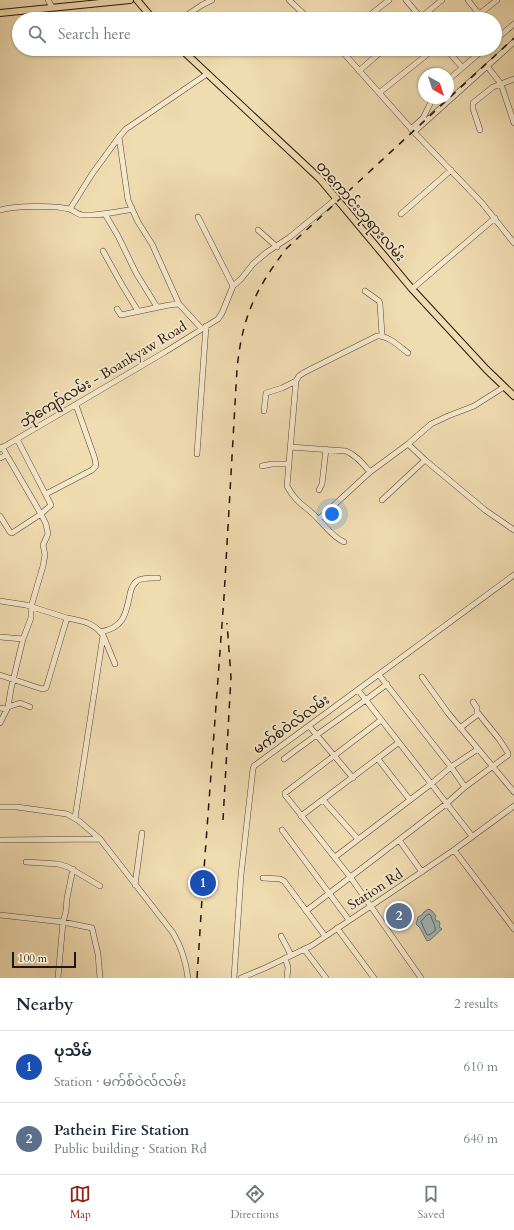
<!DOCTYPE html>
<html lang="en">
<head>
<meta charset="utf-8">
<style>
	body { margin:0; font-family:Cardo,"Noto Sans Myanmar",serif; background:#f6f6f7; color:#1f2937 }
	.compass { position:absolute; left:418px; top:68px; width:36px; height:36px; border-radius:50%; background:#fff; box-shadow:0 1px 3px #0004; rotate:141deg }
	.scale { position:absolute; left:12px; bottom:10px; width:64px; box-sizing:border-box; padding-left:4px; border:2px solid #251407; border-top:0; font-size:11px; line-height:14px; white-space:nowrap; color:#251407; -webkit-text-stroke:3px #f5e8cc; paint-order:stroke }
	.you { position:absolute; left:332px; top:514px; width:14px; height:14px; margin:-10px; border:3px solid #fff; border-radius:50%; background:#1a73e8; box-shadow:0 0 0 6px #1a73e833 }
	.badge { display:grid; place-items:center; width:26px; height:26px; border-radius:50%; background:#8f2418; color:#fff; font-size:13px; font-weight:700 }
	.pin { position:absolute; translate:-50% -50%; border:2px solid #fff; box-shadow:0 1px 4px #0006 }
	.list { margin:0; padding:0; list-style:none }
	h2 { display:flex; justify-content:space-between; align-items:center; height:52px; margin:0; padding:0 16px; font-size:17px }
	h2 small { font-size:13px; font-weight:400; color:#747a83 }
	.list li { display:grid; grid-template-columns:26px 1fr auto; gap:12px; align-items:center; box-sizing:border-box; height:72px; padding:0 16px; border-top:1px solid #e0e1e3 }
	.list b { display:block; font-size:15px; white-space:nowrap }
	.list p { margin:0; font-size:13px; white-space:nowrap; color:#747a83 }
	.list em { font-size:13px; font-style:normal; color:#747a83 }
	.icon { flex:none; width:22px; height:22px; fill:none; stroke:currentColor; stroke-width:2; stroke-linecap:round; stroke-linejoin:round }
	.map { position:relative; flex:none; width:514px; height:978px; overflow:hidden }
	.search { position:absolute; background:#fff; box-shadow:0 1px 3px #0004; left:12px; right:12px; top:12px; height:44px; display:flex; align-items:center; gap:10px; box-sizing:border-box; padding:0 14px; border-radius:22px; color:#747a83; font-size:15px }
	.sheet { height:196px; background:#fff }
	nav { display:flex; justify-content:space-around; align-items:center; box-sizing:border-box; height:56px; border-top:1px solid #e0e1e3; background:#fff; font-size:11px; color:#747a83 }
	nav a { display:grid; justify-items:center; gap:2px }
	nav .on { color:#8f2418 }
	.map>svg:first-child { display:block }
</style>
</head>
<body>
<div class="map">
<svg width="514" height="978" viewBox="0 0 514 978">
	<rect width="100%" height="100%" fill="#f0dcb1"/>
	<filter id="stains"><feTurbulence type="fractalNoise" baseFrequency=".005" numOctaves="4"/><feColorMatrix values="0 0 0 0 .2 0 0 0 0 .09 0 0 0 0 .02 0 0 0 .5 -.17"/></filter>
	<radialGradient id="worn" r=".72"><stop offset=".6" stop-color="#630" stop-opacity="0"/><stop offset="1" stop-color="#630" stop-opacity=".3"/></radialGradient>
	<path fill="#a0b8b8" stroke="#6f7671" d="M428 909 431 910 436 916 435 918 436 921H439L440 924 439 927 442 929 430 940 427 941 420 928 416 924 418 917 423 914V913Z"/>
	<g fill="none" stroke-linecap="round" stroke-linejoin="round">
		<path stroke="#626660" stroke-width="1" d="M427 915 429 914 431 916C432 921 436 925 435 931L429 935H427L421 922Z"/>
		<defs>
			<path id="minor" d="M48 0 52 7
				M289 0 309 19
				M406 0 422 19
				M468 0 483 19
				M181 19 202 5 212 0
				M365 19 389 0
				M419 19 442 0
				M473 19 497 0
				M495 40 514 24
				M340 49 414 132 482 203 514 243
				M446 49 462 67
				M487 66 501 84 514 123
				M359 71 384 49
				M448 80 484 49
				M379 93 434 49
				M411 129 423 118 433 98
				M480 130 473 109V103L493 87 514 79
				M414 132 514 42
				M119 137 128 200 138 222 152 244 179 304 202 329
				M70 209 92 174 119 137 126 129 207 74
				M0 210C14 206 55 205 69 209 74 210 77 215 83 215 98 216 114 212 129 210L132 208
				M105 214 118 236 136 273 157 307
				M401 214 451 170
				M198 217 233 286
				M258 230 277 247
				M103 251 122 285 138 311
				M412 289 495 218
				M365 291 379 301 380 304 382 335
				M117 309 121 315 169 305 179 304
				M264 411 266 393 282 388 296 381
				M408 444 425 460
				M290 447 346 451C356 455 363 464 370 472
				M0 449 165 352 218 319 222 313 233 286 241 279 253 264 267 252 290 237 336 199
				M197 454 206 326
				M0 458 6 455
				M262 466 272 464H289
				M319 490 322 484 326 449
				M46 494 92 470 96 466 95 459 76 405
				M382 500 425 460 485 510 514 530
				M0 516 10 532 12 533 41 514 51 505 50 503 17 439
				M319 519 370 472 408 444 431 424 448 416 474 406 504 387
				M344 542C333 537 327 528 319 520 307 506 297 505 287 486L296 381 299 376 305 372 377 336C388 335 400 347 408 353
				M0 601 26 605 67 618
				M100 632C124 628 126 614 130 594 131 589 133 584 137 581 142 577 152 578 158 578
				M0 637 23 639
				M0 675 42 689 46 688 67 618C82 621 93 622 103 635L115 664
				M379 675 451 767 465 787
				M422 677 448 713 514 792
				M358 690 472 836
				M8 707 20 703 30 707
				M0 708 6 709
				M381 720 285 793V795L351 878 421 978
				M0 723 8 707 11 689 23 639 31 618V607L43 566 45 555 43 545 48 534 46 524 41 514 2 447
				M309 726 353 778
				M460 728 477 715V708L473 702
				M284 759C318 733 353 710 387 684
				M378 759 410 800
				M323 800 358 839
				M0 807H17L67 814 79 821 100 839 173 933C181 946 186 963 188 978
				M301 816 398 743
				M75 818 103 636
				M282 830 349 920
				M0 840 100 839
				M399 840 422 872
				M454 850 514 929
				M335 857 431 784 451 767 478 749
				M26 862 58 864 68 867 100 886
				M263 878 280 879 284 881 325 936
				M135 885 142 833
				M306 911 446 804 465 787 508 755V753L499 739 478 713
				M0 915 63 922 92 928 98 954 100 978
				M337 928 374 978
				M281 936 291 955
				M304 949 326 978
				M285 958 288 967 287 978
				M58 978 63 922 66 911 67 898 73 869
				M234 978 241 875 253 769 254 766 514 575
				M241 978 265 968 311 946 371 906 454 850 514 806"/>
			<path id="major" d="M137 0 153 19
				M0 13 130 0
				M181 49 320 179 412 289 486 369 514 396"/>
		</defs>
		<use href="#minor" stroke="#584632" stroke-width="6"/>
		<use href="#major" stroke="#251407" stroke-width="8"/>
		<use href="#minor" stroke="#f5e8cc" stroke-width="5"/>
		<use href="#major" stroke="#f0dcb1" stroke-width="6"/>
		<path stroke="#251407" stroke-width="1.5" stroke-dasharray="7 7" stroke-linecap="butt" d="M223 820 231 677 227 623
			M197 978 203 883 224 597 237 369C242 318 255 289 287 248L514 38"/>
	</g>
	<g text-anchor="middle" stroke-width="4" stroke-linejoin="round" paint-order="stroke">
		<g font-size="14" fill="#251407" stroke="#f5e8cc">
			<text transform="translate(361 211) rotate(49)" y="5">တကောင်းဘုရားလမ်း</text>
			<text transform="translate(103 374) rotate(-31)" y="5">ဘုံကျော်လမ်း - Boankyaw Road</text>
			<text transform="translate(291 724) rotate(-36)" y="5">မက်စ်ဝဲလ်လမ်း</text>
			<text transform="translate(375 889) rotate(-33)" y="5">Station Rd</text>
		</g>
	</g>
	<rect width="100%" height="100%" filter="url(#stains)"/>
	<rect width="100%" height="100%" fill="url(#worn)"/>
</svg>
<svg class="compass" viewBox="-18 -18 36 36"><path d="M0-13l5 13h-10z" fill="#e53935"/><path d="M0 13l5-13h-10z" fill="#747a83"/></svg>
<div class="scale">100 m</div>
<div class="you"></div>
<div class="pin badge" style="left:203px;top:883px;background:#1a4fb4">1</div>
<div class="pin badge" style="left:399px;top:916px;background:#5c6f8a">2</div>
<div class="search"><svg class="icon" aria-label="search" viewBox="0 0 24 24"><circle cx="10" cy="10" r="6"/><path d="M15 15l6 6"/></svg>Search here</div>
</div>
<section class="sheet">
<h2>Nearby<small>2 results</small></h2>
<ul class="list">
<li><span class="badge" style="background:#1a4fb4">1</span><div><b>ပုသိမ်</b><p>Station · မက်စ်ဝဲလ်လမ်း</p></div><em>610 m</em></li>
<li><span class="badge" style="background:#5c6f8a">2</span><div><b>Pathein Fire Station</b><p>Public building · Station Rd</p></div><em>640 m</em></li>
</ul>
</section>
<nav>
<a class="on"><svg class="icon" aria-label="map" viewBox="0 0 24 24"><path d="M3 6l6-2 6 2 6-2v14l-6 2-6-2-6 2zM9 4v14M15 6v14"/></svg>Map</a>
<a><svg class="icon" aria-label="directions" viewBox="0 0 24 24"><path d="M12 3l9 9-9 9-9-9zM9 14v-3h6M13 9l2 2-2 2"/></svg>Directions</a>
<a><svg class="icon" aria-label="saved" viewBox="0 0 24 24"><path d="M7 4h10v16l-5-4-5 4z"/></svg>Saved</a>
</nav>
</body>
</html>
